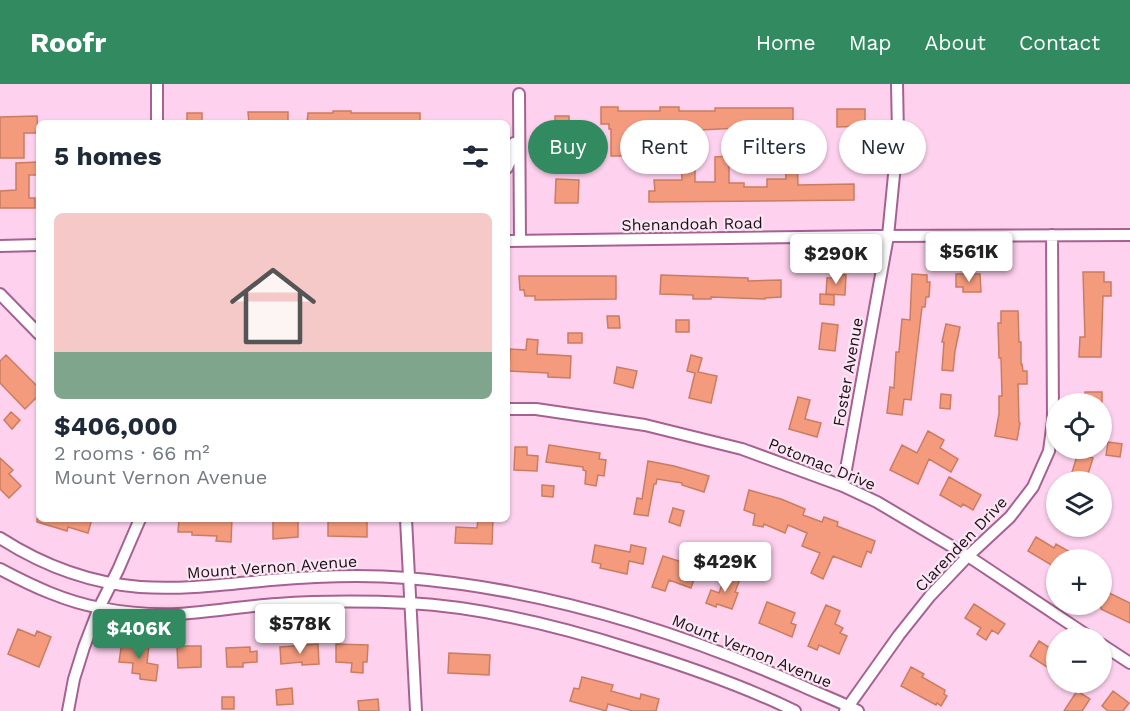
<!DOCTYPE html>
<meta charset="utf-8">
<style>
:root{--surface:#fff;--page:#f2f2f3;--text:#1f2937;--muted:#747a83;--line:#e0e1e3;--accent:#318a60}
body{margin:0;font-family:"Work Sans",sans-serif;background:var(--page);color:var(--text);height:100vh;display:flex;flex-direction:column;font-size:22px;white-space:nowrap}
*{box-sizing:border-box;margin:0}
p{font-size:20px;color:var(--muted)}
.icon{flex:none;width:33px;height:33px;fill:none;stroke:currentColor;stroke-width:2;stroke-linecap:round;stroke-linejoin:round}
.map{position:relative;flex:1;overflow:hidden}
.side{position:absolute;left:36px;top:36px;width:474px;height:402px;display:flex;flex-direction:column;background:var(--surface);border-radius:9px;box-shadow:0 2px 4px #0004}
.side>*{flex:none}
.guide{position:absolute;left:528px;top:36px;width:512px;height:54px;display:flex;gap:12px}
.controls{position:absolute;left:1046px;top:309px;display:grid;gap:12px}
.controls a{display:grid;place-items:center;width:66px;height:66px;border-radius:50%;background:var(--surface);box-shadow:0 2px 4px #0004;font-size:30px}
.price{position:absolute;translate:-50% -51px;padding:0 14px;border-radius:6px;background:#fff;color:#222;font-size:20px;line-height:39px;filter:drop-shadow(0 2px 3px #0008)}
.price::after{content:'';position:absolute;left:50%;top:36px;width:18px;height:14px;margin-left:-9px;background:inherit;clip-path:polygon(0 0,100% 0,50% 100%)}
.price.current{background:var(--accent);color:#fff}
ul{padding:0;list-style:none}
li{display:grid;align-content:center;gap:12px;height:318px;padding:0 18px}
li+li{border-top:2px solid var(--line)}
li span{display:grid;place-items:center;height:186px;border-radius:9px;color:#555}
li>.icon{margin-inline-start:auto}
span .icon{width:108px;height:108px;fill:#fffc;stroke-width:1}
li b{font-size:26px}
h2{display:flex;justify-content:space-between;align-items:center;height:72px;padding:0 18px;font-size:26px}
.tag{padding:0 21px;border-radius:27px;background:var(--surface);box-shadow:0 2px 4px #0004;font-size:21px;line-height:54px}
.tag.current{background:var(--accent);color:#fff}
header{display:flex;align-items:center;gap:36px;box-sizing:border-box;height:84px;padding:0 30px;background:var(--accent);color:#fff}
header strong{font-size:28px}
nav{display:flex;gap:33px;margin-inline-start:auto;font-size:21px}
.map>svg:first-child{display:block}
.building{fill:#f49b7e;stroke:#ca7c61;stroke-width:1.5}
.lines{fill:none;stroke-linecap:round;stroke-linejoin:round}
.minor-casing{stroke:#a56291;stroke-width:14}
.minor{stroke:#fff;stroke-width:10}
.labels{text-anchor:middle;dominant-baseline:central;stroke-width:4.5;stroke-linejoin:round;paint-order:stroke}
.street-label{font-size:16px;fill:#23091c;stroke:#f8e8f2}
</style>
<header>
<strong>Roofr</strong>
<nav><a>Home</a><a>Map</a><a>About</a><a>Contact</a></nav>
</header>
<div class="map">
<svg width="1130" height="627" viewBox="0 0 1130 627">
<rect width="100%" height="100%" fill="#fed1ee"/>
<path class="building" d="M601 23H618V27H660V23H679V27H715V24H793V39H764V52H754V70H741L740 44 679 47 678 55H667V46L643 45V49H629L630 72H611V45H609V40H601Z
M837 25H865V42L837 43Z
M333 27H351V29H420V39H307L308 29H333Z
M248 28H288V39H249Z
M187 29H202V39H187Z
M37 32 38 49H24V74H0V33Z
M555 32H569L570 59H555Z
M729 72V99H744V103H767V95H786L785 72H797L798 101 854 100V116L649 118V107H655L654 96H682L681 74 695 73V98H715V73Z
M39 78V91H29V114H35V124H0V107L16 106V79Z
M556 95 579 96 578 119H555Z
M1083 188H1104V198H1111V212H1103L1101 273H1079L1080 253H1085Z
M834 190 846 191 845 211 826 210 827 194H834Z
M912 190 927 191V198H930L929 213H926L925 223H922L911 316 904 315 902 331 887 329 890 303 894 304 896 268H899L902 235 910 236Z
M956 190H980L981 208H963V203H956Z
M661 191 748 194V197L781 196V213L765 214V215L711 213V215H693V211L660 210Z
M519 192H616V215L535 216V212H525L524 206H520Z
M820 210 834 211V221L820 220Z
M1001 227H1018L1019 258H1021V280H1022L1023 287H1027V300H1018L1019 338 1020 339 1017 356 995 352 999 330V312H1002L1001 274H999L998 239H1001Z
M607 232H619L620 244H608Z
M676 236H689V248H676Z
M822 239 838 241 835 267 819 265Z
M946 240 960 243 955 267 953 287 942 286 944 258H942Z
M568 249H582V259H568Z
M527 255 538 256 537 270 571 272 570 294 548 293V289L509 287 510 265 526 266Z
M6 271 39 304V311L25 325 0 299V277Z
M691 271 702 274 698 288 717 292 711 319 689 314 695 289 687 287Z
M617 283 637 287 633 304 614 299Z
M1085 308H1102V320H1085Z
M941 310 951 311 950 325 940 324Z
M798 313 810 316 805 335 821 339 817 353 789 345Z
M11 328 20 336 12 345 4 336Z
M928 347 944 356 940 364 958 375 951 388 929 375 918 400 890 386 902 361 917 369Z
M1108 358 1122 360 1120 373 1106 371Z
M549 361 600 369 599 375 606 376 604 392 598 391 596 402 585 400 586 387 583 386V383L546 378Z
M515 363H527V371L538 372 537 387 514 386Z
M1078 369 1093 374 1087 393 1072 388Z
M0 374 13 386 9 390 21 402 9 414 0 405Z
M648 377 674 382 709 392 704 408 682 401V399L657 395 656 400H654L648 432 634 430 637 414 642 415Z
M949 393 981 411 973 426 963 420 961 423 940 411Z
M542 401 554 402 553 413 542 412Z
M749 406 781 415 805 425 803 431 822 438 824 433 838 438 837 442 875 457 871 469 867 467 861 483 833 472 823 495 811 489 820 469 802 462 807 449 788 441 785 449 764 440 763 443 753 441 755 430 744 426Z
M673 424 684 427 680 442 669 438Z
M37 435H92L88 449 68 443 67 447 37 438Z
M179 435H232L231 458 216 457 217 452 192 451V448H178Z
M285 435H298V453L273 455V437L286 436Z
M334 435H367V453L328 452V437H334Z
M478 435H493L492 460 455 459 456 443 477 444Z
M1036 453 1054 464 1056 460 1084 476H1056L1053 482 1028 467Z
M595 461 630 468 631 461 646 464 643 480 629 477 627 490 600 484 601 480 592 478Z
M663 472 688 480 685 486 696 490 691 504 669 496 665 507 652 503Z
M726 490 740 495 735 508 738 509 732 525 717 520 716 523 706 519 711 506 719 509Z
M1101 505 1130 519V539L1101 525Z
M767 518 795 529 791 539 796 541 792 553 759 539Z
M974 520 1005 540 998 550 992 546 986 556 977 550 981 544 965 534Z
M826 521 840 527 835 540 843 544 840 549 847 552 839 570 819 561 817 566 808 562Z
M18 545 35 552 37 547 51 553 39 583 8 570Z
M122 557 149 561 147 579 158 581 156 597 140 595V590L132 589 133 579 119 578Z
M1039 557 1056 568 1047 583 1030 572Z
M318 560 319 580 302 581V578L281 580 280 563Z
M336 560 368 561 367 578H363V589L351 588 352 579 336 578Z
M177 562H201V583L178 584Z
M250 563V568L257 567V578L243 579V583H227L226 564Z
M449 569 490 571 489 591 448 589Z
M911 583 924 590 922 593 945 606 944 610 947 612 941 622 937 619 936 621 901 602Z
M582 593 613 601 611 607 640 615 641 610 659 615 656 627H633L608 620 606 627 570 617 574 604 579 605Z
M292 604 293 620 277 621 276 606Z
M1077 607 1090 615 1082 627H1064Z
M1113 607 1129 619 1123 627H1108L1102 622Z
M222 613H234V625H222Z
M378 615 379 627H359L358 617Z"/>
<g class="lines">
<g class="minor-casing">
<path id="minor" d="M157 0V39
M519 10 520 157
M507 84 511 75 514 59
M507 157 877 152 1130 151
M0 162 39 161
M0 210 39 250
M507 325H536L645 341 742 365 843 402 877 418 968 472 1091 554
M843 402 888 152 898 50 897 0
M406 435 416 627
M0 454C42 481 90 499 140 503 184 506 228 500 271 496 317 492 362 490 407 494 544 505 675 546 800 601 819 610 839 617 858 627
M0 485C32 502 66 518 101 524 126 529 152 531 178 530 211 528 244 522 277 520 321 517 365 517 409 519 485 523 562 543 634 566 689 583 744 602 795 627
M1101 560 1130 579
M68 627 74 595 84 563 99 524 118 486 140 435
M845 627 899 551 930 512 968 472 1010 433 1033 403 1049 367 1053 337 1052 151"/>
</g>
<use href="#minor" class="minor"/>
</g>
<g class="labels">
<g class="street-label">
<text transform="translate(692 140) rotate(-1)">Shenandoah Road</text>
<text transform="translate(848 288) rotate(-80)">Foster Avenue</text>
<text transform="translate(822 380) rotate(22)">Potomac Drive</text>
<text transform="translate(961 460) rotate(-46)">Clarenden Drive</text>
<text transform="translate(272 483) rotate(-4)">Mount Vernon Avenue</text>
<text transform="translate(752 567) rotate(22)">Mount Vernon Avenue</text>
</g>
</g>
</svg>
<div class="controls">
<a><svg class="icon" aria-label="locate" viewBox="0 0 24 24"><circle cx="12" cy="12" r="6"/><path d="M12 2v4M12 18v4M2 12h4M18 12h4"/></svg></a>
<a><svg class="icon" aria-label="layers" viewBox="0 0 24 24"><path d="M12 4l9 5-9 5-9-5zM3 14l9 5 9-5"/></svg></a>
<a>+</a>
<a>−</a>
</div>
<b class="price" style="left:969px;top:199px">$561K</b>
<b class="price" style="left:836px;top:201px">$290K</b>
<b class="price" style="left:725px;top:509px">$429K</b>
<b class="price" style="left:300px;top:571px">$578K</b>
<b class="price current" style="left:139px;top:576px">$406K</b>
<div class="guide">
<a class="tag current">Buy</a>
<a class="tag">Rent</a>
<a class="tag">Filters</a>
<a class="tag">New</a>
</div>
<section class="side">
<h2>5 homes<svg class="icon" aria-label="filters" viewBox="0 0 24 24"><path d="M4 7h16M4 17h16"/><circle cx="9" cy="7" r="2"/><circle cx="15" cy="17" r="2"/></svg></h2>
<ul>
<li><span style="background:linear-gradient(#f6c9c9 75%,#7fa58c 0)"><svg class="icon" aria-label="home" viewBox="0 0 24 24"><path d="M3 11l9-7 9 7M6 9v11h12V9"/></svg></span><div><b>$406,000</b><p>2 rooms · 66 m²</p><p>Mount Vernon Avenue</p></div></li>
</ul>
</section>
</div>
